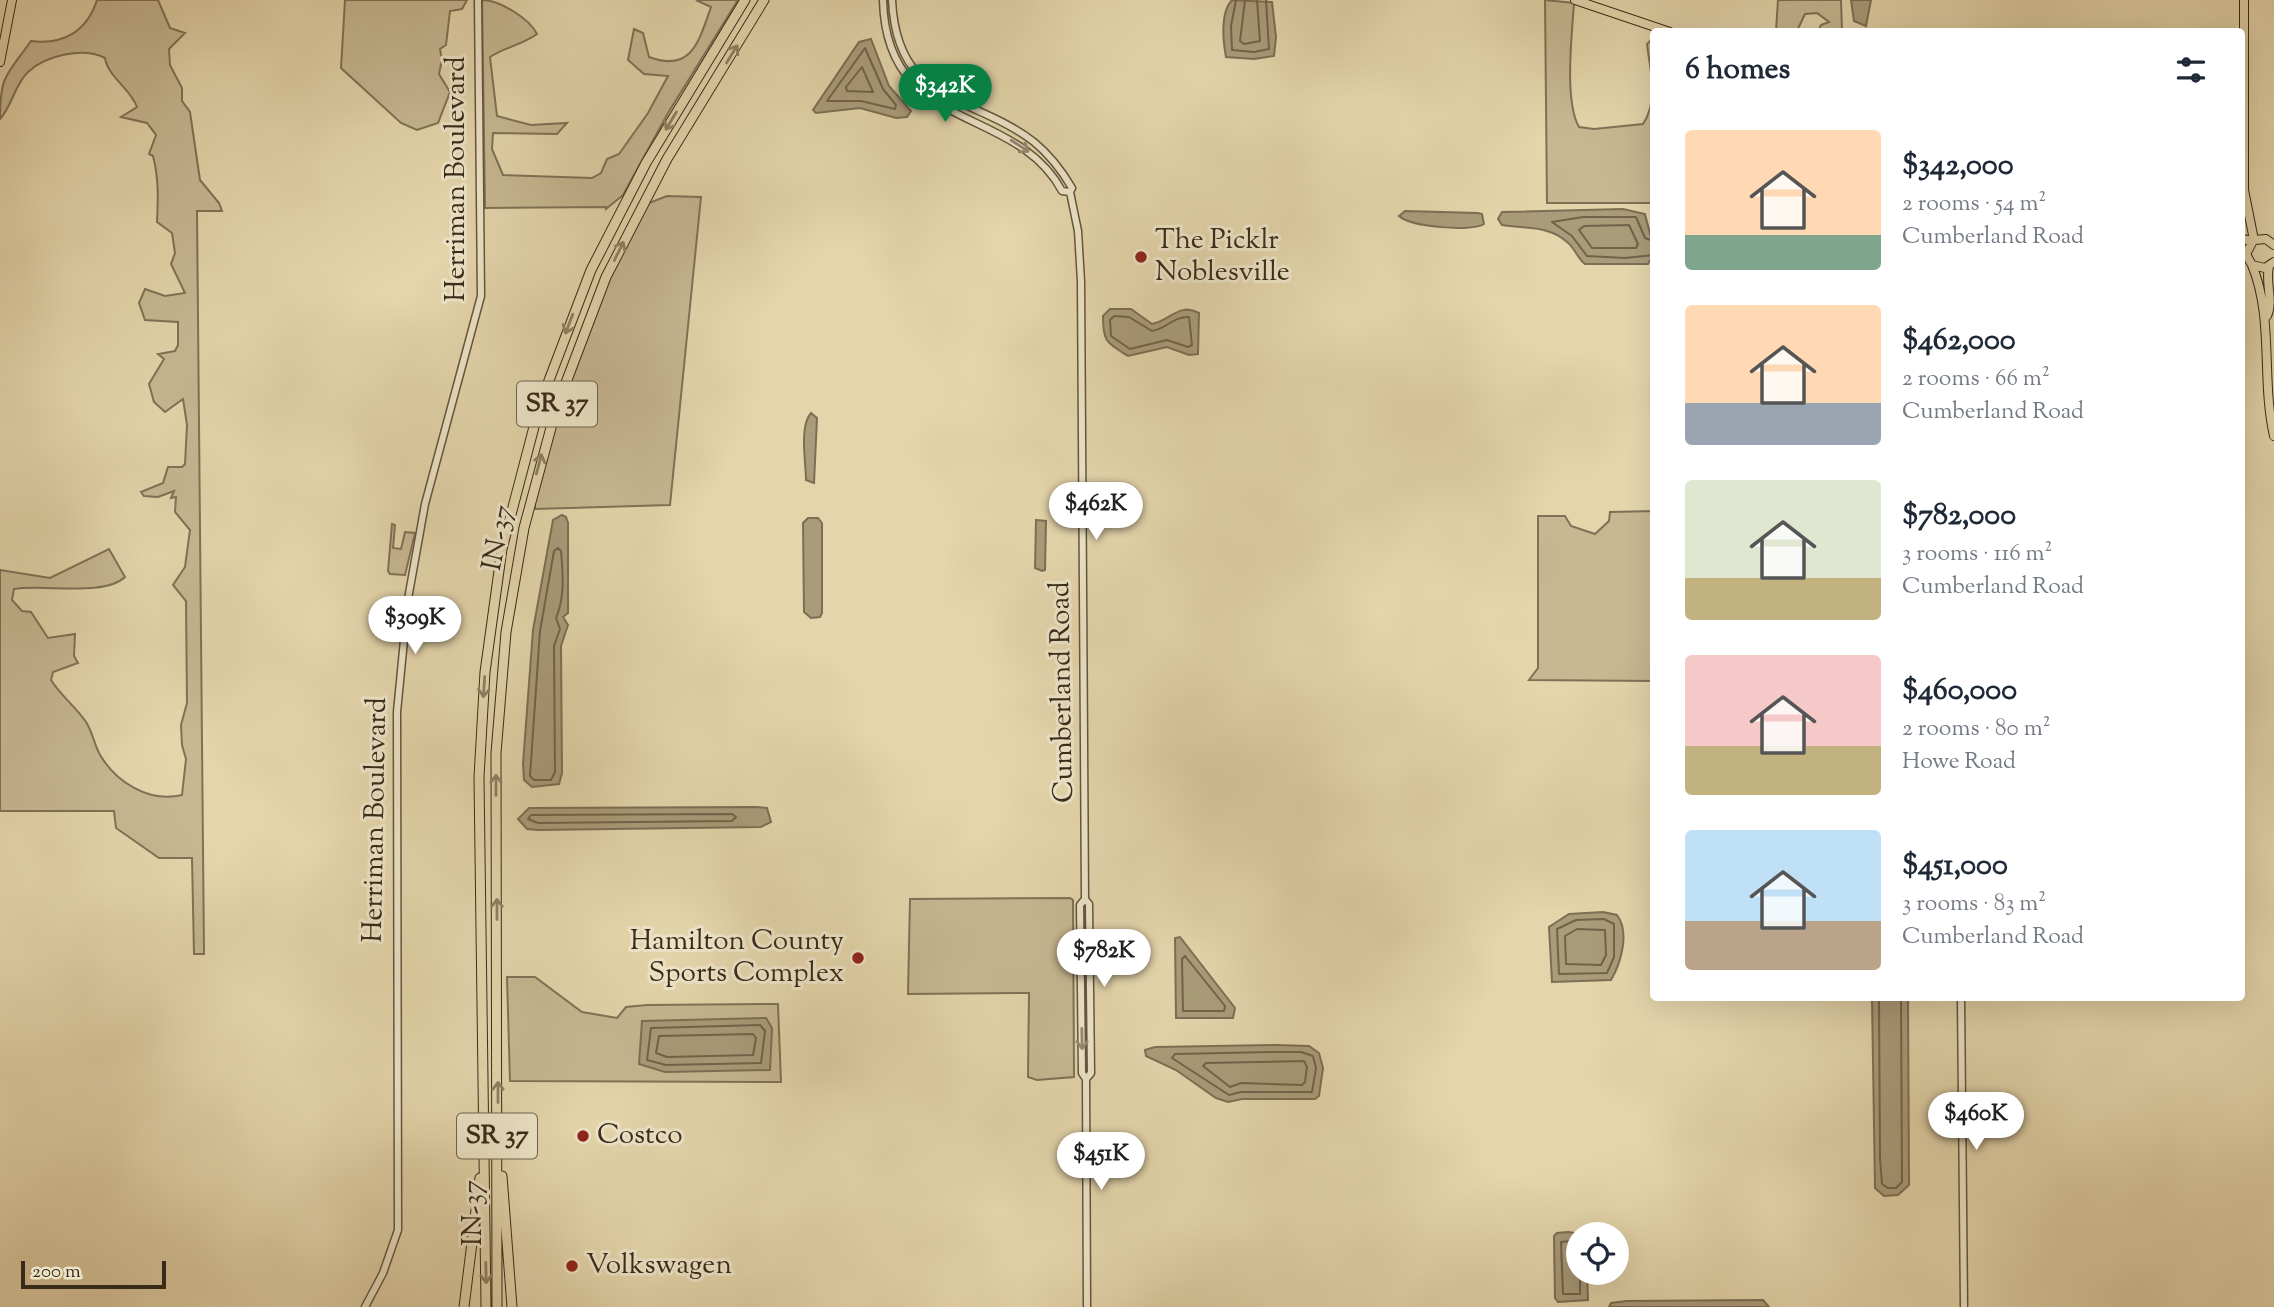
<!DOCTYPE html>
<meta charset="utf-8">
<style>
:root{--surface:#fff;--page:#f2f2f3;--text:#1f2937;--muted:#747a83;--accent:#0b8043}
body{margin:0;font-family:"Sorts Mill Goudy",serif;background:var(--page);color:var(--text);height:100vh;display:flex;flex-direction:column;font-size:26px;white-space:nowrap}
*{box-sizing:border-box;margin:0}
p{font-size:23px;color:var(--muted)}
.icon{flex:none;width:38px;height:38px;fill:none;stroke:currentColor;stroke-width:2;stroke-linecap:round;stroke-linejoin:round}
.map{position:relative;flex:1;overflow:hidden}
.side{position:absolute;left:1650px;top:28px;width:595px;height:973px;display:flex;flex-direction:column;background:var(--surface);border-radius:7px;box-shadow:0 7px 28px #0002}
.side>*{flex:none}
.fabs{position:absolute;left:1566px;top:1222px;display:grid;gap:14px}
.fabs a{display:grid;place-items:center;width:63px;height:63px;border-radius:50%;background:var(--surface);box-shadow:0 7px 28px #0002;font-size:35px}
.scale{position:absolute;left:21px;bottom:18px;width:145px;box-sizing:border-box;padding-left:7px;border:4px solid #392a1a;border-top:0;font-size:19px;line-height:24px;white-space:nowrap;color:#392a1a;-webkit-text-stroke:5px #ede4c8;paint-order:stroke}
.price{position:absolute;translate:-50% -60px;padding:0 16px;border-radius:24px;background:#fff;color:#222;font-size:23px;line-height:46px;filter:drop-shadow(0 2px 4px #0008)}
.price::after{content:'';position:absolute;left:50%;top:42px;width:21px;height:16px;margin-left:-10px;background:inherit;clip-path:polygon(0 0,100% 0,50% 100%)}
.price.selected{background:var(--accent);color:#fff}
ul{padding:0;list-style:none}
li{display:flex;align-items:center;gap:21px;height:175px;padding:0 35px}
li span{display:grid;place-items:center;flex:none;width:196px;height:140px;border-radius:7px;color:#555}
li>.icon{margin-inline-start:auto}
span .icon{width:84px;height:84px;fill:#fffc;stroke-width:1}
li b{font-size:30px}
h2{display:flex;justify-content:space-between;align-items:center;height:84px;padding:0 35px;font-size:30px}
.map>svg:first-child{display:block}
.green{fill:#c7b892;stroke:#807156;stroke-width:2}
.water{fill:#aa9b7a;stroke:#7d6e54;stroke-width:2}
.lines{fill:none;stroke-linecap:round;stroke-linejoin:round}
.shore{stroke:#72624a;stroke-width:2}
.minor-casing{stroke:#64553e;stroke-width:9}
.major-casing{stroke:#392a1a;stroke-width:10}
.highway-casing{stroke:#392a1a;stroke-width:11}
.minor{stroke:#ede4c8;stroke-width:6}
.major{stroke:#e4d5ab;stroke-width:8}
.highway{stroke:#e4d5ab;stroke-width:9}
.oneway{stroke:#8e8062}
.oneway2{stroke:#938771}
.poi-dot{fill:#8f2418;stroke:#ede4c8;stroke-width:2.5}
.labels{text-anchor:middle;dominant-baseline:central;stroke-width:6;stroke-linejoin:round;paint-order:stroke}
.shield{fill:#ede4c8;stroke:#6f624e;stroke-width:2}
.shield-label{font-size:26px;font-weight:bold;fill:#392a1a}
.street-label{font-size:28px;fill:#392a1a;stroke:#ede4c8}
.poi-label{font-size:28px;fill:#392a1a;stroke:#ede4c8;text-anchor:start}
</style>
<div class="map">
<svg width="2274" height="1307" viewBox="0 0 2274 1307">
<rect width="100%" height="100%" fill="#e4d5ab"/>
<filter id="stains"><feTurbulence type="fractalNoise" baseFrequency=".00286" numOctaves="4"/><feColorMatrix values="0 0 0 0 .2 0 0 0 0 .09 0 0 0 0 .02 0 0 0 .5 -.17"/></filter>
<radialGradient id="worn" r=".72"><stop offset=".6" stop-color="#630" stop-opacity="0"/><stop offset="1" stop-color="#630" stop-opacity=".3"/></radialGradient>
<path class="green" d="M97 0H158L170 28 185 33 169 49 170 65 182 88V101L190 112 200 180 219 203 222 211H197L204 954H194L192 858H159L116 828 114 811H0V570L50 578 109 549 125 577C104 597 44 584 14 589L12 600 22 611 31 612 48 638 75 634 74 656 78 663 53 672 51 680C61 696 76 707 86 722 92 731 94 743 99 753 115 782 149 803 182 795L186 759 182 745 181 725 187 703 186 601 173 585 185 567 190 530 175 512 176 497 171 498 174 491 158 497 144 496 141 492 163 483 168 467H182L185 464 187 425 183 399 165 412 154 402 149 384 164 359 158 354 175 351 178 345V322L145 320 139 303 145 289 165 296 185 293 171 264 175 253 172 233 157 222C158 200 159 179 153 156L149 154 156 135 147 123 121 117 137 107C130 88 108 77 105 58 83 47 46 55 28 72 15 84 12 106 0 119 0 74 7 75 31 41 64 45 87 31 97 0Z
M345 0H467L462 9 450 11 446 45 440 49 442 60 439 74 450 92 438 123 417 130 401 123 341 68Z
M482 0C499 0 529 18 537 34 522 45 505 47 490 57L497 116 531 125 567 123 557 134 493 133 492 149 503 175 592 178 601 173 607 159 619 154 648 113 668 76 644 74 628 60 634 29 643 33 649 57C692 73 699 41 711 7L696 0H738L668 113 623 195 606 209V207L485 208Z
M1545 0 1574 3C1572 34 1564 101 1579 127L1594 129 1643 124C1659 100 1650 70 1647 44L1654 37V203H1547Z
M1778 0H1841L1842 31H1818L1821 25 1829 22 1817 13 1805 14 1797 31H1776Z
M667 196 701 197 670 505 535 509 533 488 581 338 641 206Z
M1654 511V681L1529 680 1538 668V516H1565L1571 526 1595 534 1609 521 1610 512Z
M392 524 395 525 393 548 401 549 405 532 415 533 405 575 390 574 388 571Z
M1070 898 1073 900 1074 1077 1037 1080 1028 1077 1029 993 908 994 910 899Z
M507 977H535L582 1012 617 1018 626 1007 647 1005 778 1004 781 1082 510 1081Z"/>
<path class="water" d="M1232 0 1272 2 1276 37 1274 56 1254 59 1226 57C1223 41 1220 12 1232 0Z
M1851 0H1871L1866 26 1854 21Z
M871 39 889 86 911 111 907 117 896 118 860 108 816 113 813 110 859 42Z
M1623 209 1645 214C1648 229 1658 250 1648 264H1585C1577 258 1575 248 1567 242 1549 225 1524 229 1502 225L1498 219 1502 212Z
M1405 211 1478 213 1482 214 1484 224C1472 232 1410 227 1399 216Z
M1110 309H1131L1152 324C1170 321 1179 302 1199 313L1198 354 1189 355 1167 347 1128 356C1106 342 1103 342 1103 316Z
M811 413 817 418 814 483 806 480C806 463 799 426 811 413Z
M562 515 566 517 568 523V613L563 617 568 625 561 646 562 773 559 784 532 787 524 780 523 764 533 630 553 520Z
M808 518H818L822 523V613L820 617 811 618 804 612 803 523Z
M1036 520 1046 521 1045 570 1042 571 1035 568Z
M757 807 767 808 771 822 761 827 538 830 527 829 518 819 529 808Z
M1603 912 1617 915C1630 932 1621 963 1611 980L1552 982 1549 927 1569 914Z
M1180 937 1235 1008 1233 1018H1176L1175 938Z
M1872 998H1908L1909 1185 1898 1195 1884 1196 1875 1188Z
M766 1018 772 1028 770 1070 665 1072 639 1064 642 1021Z
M1276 1045 1309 1046 1319 1053 1323 1068 1319 1096 1315 1099H1242L1228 1102 1216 1098 1176 1070 1146 1056 1145 1050 1155 1047Z
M1568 1232 1582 1234H1578V1272H1587L1588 1300 1558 1302 1555 1298 1554 1236 1557 1233Z
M1763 1300 1769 1307H1609L1611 1303 1626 1301Z"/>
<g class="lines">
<path class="shore" d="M1236 0 1231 26 1232 50 1254 52 1269 49 1266 0
M1245 0 1240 41 1244 44 1260 41 1257 0
M865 48 883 89 896 105 895 109 861 101H827Z
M862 67 873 92 847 91 846 87Z
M1629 225 1638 244 1636 248H1592L1579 230 1584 226Z
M1654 241 1645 238 1636 217H1583L1552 222 1572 236 1587 256 1625 258 1654 255
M1114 316 1129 317 1152 331C1166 329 1174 316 1189 317L1192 345 1188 347 1167 340 1130 349 1111 336 1110 320Z
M558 548 561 551C563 574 565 597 556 618L560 629 554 646 555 772 551 780H534L530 776 540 631 554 551Z
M732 814 736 817 732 821 538 823 528 819 531 815Z
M1604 919 1614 924V957L1607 973 1559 974 1557 929 1576 920Z
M1577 929 1605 930 1606 955 1601 965 1566 964 1565 936Z
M1185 956 1225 1006 1224 1011H1183L1182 959Z
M1879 998 1880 1159 1882 1184 1888 1188H1896L1902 1182 1901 998
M760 1025 765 1031 761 1063 666 1065 647 1060 651 1028Z
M753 1034 756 1038 753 1055 667 1057 656 1053 659 1036Z
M1276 1052H1301L1313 1056 1316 1068 1312 1092H1241L1229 1095 1172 1058 1175 1054Z
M1304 1061 1307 1067 1305 1082 1302 1085 1241 1083 1230 1087 1203 1066 1206 1063Z
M1578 1240 1561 1242 1563 1294H1580V1272"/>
<g class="minor-casing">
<path id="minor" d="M883 0C886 135 1015 103 1062 191L1070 192
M892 0C897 106 972 94 1034 142 1050 155 1062 171 1072 188L1070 192 1078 231 1081 281 1085 899 1089 904 1091 1073 1086 1079
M1085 899 1080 905 1082 1073 1086 1079 1087 1307
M1961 998 1964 1307
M365 1307 383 1273 398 1230 397 712 408 599 425 504 481 296 478 0"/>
</g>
<g class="major-casing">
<path id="major" d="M1575 0 1670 32
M2244 0V190L2254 240 2266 239 2274 245
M0 62 12 0
M2242 239 2253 241 2246 254 2252 265 2265 268 2274 262
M2252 265C2274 318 2261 379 2274 436
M2267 316C2274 301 2265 283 2269 266"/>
</g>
<g class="highway-casing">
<path id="highway" d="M502 1176 512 1307
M464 1307 480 1178
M486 1307 479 777 485 672 502 549 540 404 591 270 646 163 745 0
M497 1307 496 753 506 632 524 528 556 409 606 277 667 159 764 0"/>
</g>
<use href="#minor" class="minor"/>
<use href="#major" class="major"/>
<use href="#highway" class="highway"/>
</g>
<defs><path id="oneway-shaft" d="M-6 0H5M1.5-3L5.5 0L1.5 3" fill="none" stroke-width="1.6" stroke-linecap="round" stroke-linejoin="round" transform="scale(1.75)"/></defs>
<g class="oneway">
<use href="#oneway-shaft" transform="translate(732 54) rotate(-58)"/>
<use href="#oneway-shaft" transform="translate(671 121) rotate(121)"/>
<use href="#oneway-shaft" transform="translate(619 251) rotate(-64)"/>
<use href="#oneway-shaft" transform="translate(569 324) rotate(111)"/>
<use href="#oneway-shaft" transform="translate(539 464) rotate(-75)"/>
<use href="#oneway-shaft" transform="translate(484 687) rotate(94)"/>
<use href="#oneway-shaft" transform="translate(496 785) rotate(-90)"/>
<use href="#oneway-shaft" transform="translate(497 909) rotate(-90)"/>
<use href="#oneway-shaft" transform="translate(498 1092) rotate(-90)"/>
<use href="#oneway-shaft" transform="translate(486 1273) rotate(89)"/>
</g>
<g class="oneway2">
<use href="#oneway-shaft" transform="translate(1020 146) rotate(33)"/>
<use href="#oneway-shaft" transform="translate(1082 1039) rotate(89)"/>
</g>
<g class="poi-dot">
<circle cx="1141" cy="257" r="7"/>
<circle cx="858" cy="958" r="7"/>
<circle cx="583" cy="1136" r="7"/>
<circle cx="572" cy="1266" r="7"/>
</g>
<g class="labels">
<g class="shield">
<rect x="517" y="381.5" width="80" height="45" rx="5"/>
<rect x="457" y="1113.5" width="80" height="45" rx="5"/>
</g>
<g class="shield-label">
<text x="557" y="404">SR 37</text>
<text x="497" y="1136">SR 37</text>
</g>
<g class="street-label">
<text transform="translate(457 179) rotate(-90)">Herriman Boulevard</text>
<text transform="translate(499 538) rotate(-79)">IN-37</text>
<text transform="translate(1063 692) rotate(-91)">Cumberland Road</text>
<text transform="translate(376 820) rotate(-89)">Herriman Boulevard</text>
<text transform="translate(474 1213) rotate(-90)">IN-37</text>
</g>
<g class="poi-label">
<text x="1155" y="241">The Picklr<tspan x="1155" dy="32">Noblesville</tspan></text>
<text x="844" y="942" text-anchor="end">Hamilton County<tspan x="844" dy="32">Sports Complex</tspan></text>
<text x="597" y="1136">Costco</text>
<text x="586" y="1266">Volkswagen</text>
</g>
</g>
<rect width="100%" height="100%" filter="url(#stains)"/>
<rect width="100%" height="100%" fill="url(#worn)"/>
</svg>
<div class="fabs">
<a><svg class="icon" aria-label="locate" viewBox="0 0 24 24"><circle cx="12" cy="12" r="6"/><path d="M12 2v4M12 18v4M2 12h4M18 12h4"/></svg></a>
</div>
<div class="scale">200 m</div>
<b class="price selected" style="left:945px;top:124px">$342K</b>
<b class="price" style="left:1096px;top:542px">$462K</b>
<b class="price" style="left:415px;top:656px">$309K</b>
<b class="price" style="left:1104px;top:989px">$782K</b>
<b class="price" style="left:1976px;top:1152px">$460K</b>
<b class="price" style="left:1101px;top:1192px">$451K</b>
<section class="side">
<h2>6 homes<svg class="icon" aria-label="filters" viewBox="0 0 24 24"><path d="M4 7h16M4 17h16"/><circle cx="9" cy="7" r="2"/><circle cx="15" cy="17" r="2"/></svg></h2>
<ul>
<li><span style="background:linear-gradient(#ffd9b3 75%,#7fa58c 0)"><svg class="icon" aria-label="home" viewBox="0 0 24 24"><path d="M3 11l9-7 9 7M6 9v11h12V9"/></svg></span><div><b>$342,000</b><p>2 rooms · 54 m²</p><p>Cumberland Road</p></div></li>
<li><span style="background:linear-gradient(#ffd9b3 70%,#9aa5b1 0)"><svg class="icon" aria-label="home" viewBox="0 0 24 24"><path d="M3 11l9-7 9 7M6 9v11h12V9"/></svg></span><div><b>$462,000</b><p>2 rooms · 66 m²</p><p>Cumberland Road</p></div></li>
<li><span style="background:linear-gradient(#dfe7d0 70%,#c2b280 0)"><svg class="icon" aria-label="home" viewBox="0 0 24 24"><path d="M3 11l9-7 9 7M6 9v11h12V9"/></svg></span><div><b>$782,000</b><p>3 rooms · 116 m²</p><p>Cumberland Road</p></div></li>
<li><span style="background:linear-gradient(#f6c9c9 65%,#c2b280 0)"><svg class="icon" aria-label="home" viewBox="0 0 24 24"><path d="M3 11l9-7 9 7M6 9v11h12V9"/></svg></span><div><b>$460,000</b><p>2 rooms · 80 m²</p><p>Howe Road</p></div></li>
<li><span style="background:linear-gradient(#bfe0f5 65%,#b9a48a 0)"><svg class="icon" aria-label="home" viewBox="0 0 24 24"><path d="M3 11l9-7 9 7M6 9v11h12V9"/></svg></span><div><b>$451,000</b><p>3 rooms · 83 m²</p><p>Cumberland Road</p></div></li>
</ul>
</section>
</div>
